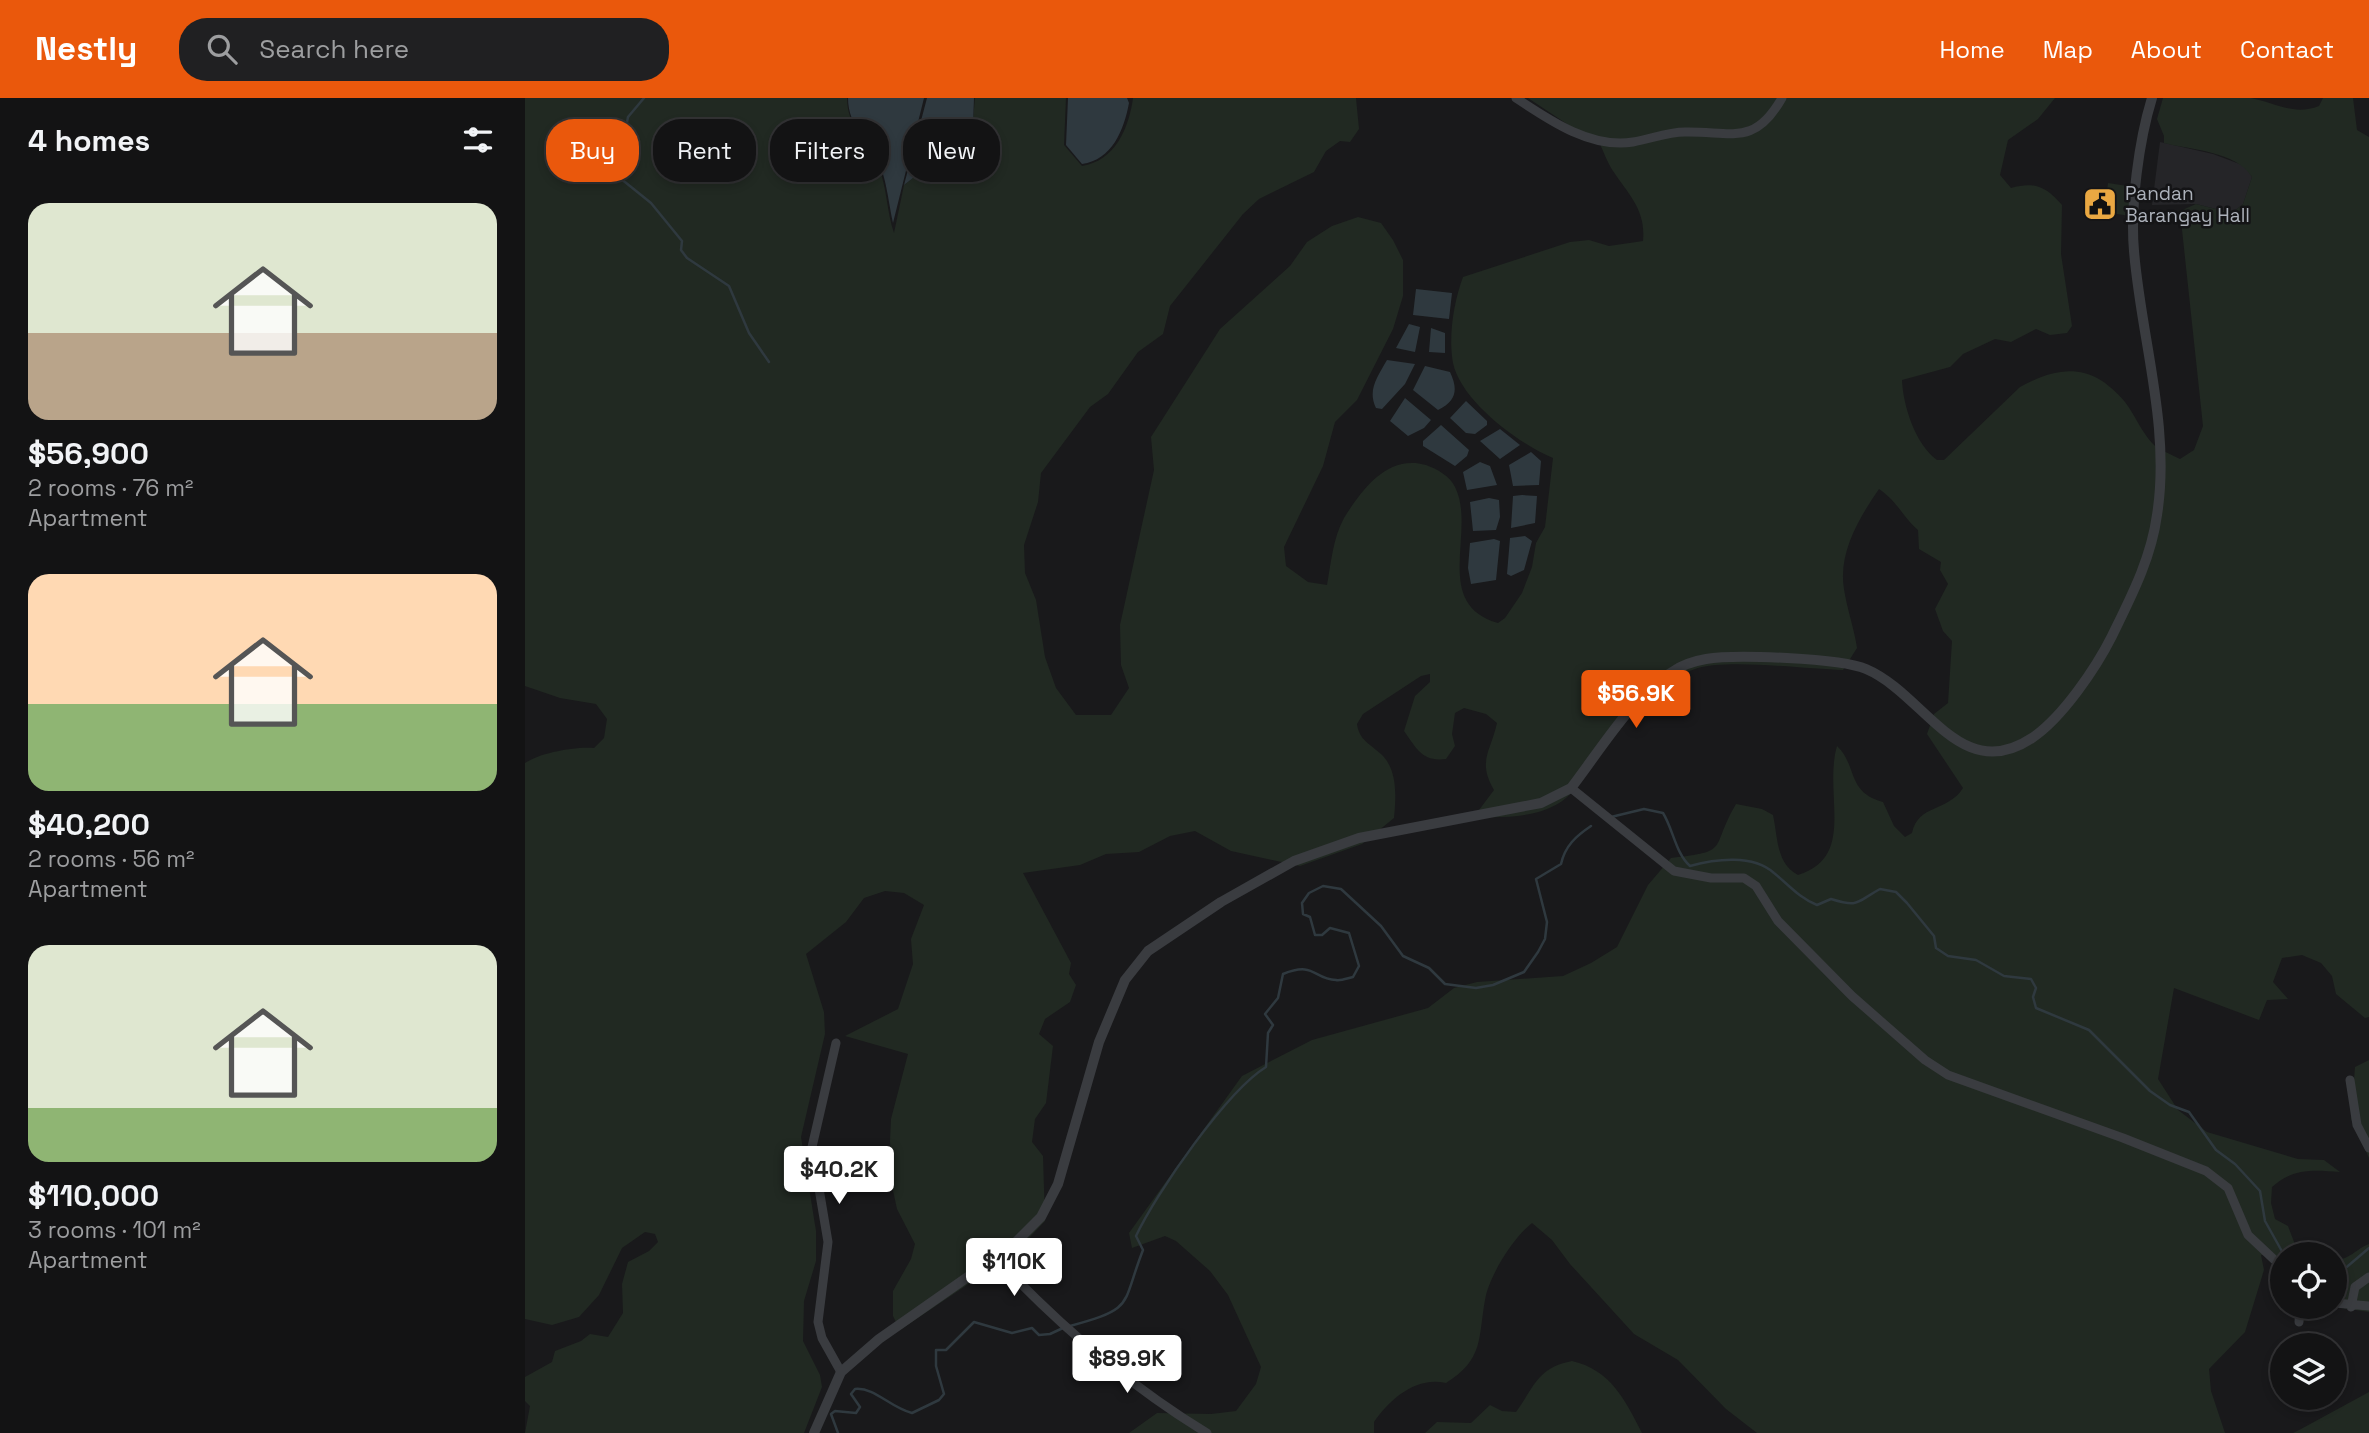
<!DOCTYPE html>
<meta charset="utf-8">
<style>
:root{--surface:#131314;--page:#202022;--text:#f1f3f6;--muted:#9d9ea0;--line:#323234;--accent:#ea580c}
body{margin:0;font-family:"Space Grotesk",sans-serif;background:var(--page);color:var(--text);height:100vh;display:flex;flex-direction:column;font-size:26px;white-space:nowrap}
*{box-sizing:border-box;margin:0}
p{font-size:23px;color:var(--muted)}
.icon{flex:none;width:38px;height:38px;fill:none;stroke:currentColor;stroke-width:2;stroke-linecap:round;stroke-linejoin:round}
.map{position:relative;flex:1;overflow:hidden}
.sheet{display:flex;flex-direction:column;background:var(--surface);width:525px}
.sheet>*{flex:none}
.banner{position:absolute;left:21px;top:21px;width:665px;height:63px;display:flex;gap:14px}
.controls{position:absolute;left:1745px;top:1144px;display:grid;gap:14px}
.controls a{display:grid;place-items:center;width:77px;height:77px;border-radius:50%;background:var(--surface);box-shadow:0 4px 10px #0003,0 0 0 2px var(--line);font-size:35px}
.price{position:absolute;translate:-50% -60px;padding:0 16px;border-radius:7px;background:#fff;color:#222;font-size:23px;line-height:46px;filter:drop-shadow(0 2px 4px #0008)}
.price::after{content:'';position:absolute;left:50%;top:42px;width:21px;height:16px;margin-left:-10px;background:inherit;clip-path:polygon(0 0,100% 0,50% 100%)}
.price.active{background:var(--accent);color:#fff}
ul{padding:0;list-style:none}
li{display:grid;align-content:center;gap:14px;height:371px;padding:0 28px}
li span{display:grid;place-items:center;height:217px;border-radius:21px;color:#555}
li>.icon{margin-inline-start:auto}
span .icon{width:126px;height:126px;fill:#fffc;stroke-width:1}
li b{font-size:30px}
h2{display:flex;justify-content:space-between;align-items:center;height:84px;padding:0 28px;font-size:30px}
.tag{padding:0 24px;border-radius:28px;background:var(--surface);box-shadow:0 4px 10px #0003,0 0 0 2px var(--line);font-size:24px;line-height:63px}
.tag.active{background:var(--accent);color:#fff}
header{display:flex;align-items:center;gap:42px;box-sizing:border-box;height:98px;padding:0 35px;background:var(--accent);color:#fff}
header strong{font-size:33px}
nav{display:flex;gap:38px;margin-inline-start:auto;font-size:24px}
.search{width:490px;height:63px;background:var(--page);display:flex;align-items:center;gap:18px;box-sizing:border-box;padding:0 24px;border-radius:28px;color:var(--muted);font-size:26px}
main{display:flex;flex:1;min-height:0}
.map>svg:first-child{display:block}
.built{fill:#252528}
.green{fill:#212922}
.water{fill:#2f393f}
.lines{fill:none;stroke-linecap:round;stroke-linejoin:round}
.stream{stroke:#2f393f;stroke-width:2.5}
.minor{stroke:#3a3c40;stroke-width:9}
.tertiary{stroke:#3a3c40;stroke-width:10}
.labels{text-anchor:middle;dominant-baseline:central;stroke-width:5;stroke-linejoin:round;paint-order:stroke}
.poi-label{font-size:19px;fill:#acb1ba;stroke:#141416;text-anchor:start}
</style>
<header>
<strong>Nestly</strong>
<div class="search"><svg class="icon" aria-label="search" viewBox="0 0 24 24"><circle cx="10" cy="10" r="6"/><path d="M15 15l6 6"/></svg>Search here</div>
<nav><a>Home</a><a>Map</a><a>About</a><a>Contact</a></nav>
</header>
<main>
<section class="sheet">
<h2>4 homes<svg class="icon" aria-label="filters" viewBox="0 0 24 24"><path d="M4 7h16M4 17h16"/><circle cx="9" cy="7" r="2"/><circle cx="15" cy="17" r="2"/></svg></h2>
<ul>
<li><span style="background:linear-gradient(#dfe7d0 60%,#b9a48a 0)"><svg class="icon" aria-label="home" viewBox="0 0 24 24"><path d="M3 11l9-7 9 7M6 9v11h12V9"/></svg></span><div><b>$56,900</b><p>2 rooms · 76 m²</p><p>Apartment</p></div></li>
<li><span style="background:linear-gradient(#ffd9b3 60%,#8fb573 0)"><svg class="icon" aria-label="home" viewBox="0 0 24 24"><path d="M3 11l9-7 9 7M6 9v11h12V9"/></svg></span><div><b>$40,200</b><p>2 rooms · 56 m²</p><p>Apartment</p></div></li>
<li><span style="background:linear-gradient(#dfe7d0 75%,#8fb573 0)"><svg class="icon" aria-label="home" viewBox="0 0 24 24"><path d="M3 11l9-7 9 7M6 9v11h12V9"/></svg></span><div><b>$110,000</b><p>3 rooms · 101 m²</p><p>Apartment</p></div></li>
</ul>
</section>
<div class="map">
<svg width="1844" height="1335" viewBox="0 0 1844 1335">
<rect width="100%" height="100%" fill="#19191b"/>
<path class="built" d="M1635 44 1688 56 1720 68 1727 79 1718 106 1707 115 1671 106 1627 107Z"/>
<path class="green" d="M0 0H322C322 29 343 44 354 70 362 90 362 115 369 135L379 87 388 80 448 69 455 78 447 33 450 0H541L539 47 557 68C590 63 604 30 608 0H831L834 31 825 44 815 43 801 53 789 74 734 101 718 116 645 208 638 236 613 254 583 296 565 309 516 375 513 404 499 447 500 475 511 502 520 559 531 590 551 617H586L604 590 596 567 595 527 629 372 626 339 695 231 765 168 782 144 807 128 833 119 856 125 868 142 878 162V198L868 231 832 302 810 324 798 368 759 449 761 468 783 484 802 487C806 465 808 440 819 420 837 391 863 356 901 367 912 371 925 378 930 389 952 432 906 506 973 525L980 520 997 495 1007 469 1011 445 1020 429 1028 360C994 346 936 303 928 265 923 238 929 203 938 179L1045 144 1064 142 1084 148 1118 143C1121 112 1104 97 1088 73 1082 64 1078 52 1073 42L1057 36 1003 0H1530L1513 21 1483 42 1475 77 1486 90C1510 83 1521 89 1537 107L1536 156 1547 228 1542 235 1525 237 1511 231 1486 244 1470 241 1438 256 1425 269 1377 282C1378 307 1390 346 1412 362H1419L1495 289C1537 266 1568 266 1600 304 1610 317 1616 333 1627 345 1633 352 1646 356 1655 361L1669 352 1678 328 1655 113 1671 106 1707 115 1718 106 1727 79C1711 53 1666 52 1639 45V38L1632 21 1638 0C1666 0 1699 0 1726 0 1751 5 1769 18 1794 8L1798 0H1828L1832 32 1844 39V919L1840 920 1811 896 1807 878 1796 865 1777 857 1757 860 1748 884 1763 901 1742 902 1734 922 1649 890 1633 981 1653 1012 1682 1034 1773 1061 1799 1062 1815 1074C1788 1072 1768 1070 1747 1089L1746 1105 1750 1121 1763 1128 1774 1157H1757V1168L1748 1158 1736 1157 1739 1172 1720 1234 1684 1271 1686 1293 1700 1335H1232L1201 1311 1153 1262 1109 1236 1045 1166 1027 1142 1007 1125C988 1140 964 1178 960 1202 953 1241 959 1261 921 1285 891 1278 865 1301 849 1324V1335H604L632 1315 686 1316 711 1313 731 1286 736 1269 703 1197 685 1173 651 1143 640 1138 607 1150 604 1135 717 978 787 942 903 910 929 890 952 884 1038 878 1066 865 1092 849 1123 787 1146 760C1207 753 1184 752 1211 706L1237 711 1248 717C1253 740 1251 765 1273 777 1332 759 1298 696 1312 648 1333 668 1321 694 1358 704L1369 728 1380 739 1387 735C1393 706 1423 714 1438 690L1402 636 1409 616 1423 605 1427 543 1418 533 1410 511 1423 486 1415 472 1416 464 1394 451 1393 432C1377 418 1373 404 1354 391 1334 420 1313 455 1319 491 1322 511 1329 530 1332 550L1318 572C1281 571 1205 561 1173 570 1124 584 1095 633 1065 671 1058 680 1051 692 1041 700 1018 719 983 720 954 719L951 716 969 692C952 663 966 653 972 625L961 616 939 610 930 615 927 636 930 648 921 661C897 664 892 651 879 633L890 598 905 584V576L896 578 838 616 832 626C834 642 845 646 856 656 873 672 871 699 869 720L837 746 775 768 706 753 670 733 645 738 614 754 581 756 555 767 498 775 546 865 544 876 551 887 545 904 520 921 514 936 528 948 521 1005 510 1021 507 1044 518 1058 520 1123 491 1154 375 1232 368 1218V1193L386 1161 390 1146 372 1111 367 1088 365 1043 366 1021 383 956 320 938 373 911 388 866 386 841 399 807 379 795 360 793 339 800 321 824 281 856 299 914 300 936 276 1039 291 1133V1163L279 1203 278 1243 295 1277 297 1289 279 1335H0L5 1308 0 1303V1279L27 1264 30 1253 56 1243 65 1236 83 1239 98 1215 97 1186 103 1164 124 1153 133 1144 130 1136 120 1134 97 1150 74 1197 54 1219 27 1227 0 1221V665C14 655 51 648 69 650L79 640 82 621 71 606 35 600 0 588Z
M1583 85 1609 89 1605 118 1579 114Z
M1844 962V1060L1826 1021 1830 969Z
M1844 1146V1214L1810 1209V1162C1824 1162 1831 1151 1844 1146Z
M1047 1263C1086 1272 1100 1302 1117 1335H900L912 1324 946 1325 965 1307 977 1313 991 1314C1010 1288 1012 1270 1047 1263Z
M1844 1294V1335H1768L1776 1331Z"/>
<path class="water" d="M323 0H399L368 125C364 107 362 86 356 70 345 44 323 29 323 0Z
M402 0H449L447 53 454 79 448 69 388 80 379 87Z
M543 0H602L604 5C599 32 587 62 557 66L541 47Z
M891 191 927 195 924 221 888 217Z
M884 226 895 229 890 254 871 250Z
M906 230 920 235V255L904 254Z
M862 262 890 266 880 286 857 311 851 310C842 292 853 278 862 262Z
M900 268 925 274C933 291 932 303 913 312L888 292Z
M880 300 906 322 899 330 883 338 865 323Z
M941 303 962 323V327L950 336 941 335 925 320Z
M916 327 944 352 942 358 930 368 898 348V343Z
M975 331 995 347 975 361 955 343Z
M1006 354 1016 363 1014 387 988 388 984 367Z
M955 364 965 368 972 387 942 392 938 374Z
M997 397 1012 398 1010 425 986 430 988 398Z
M964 400 974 402 975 419 971 432 948 433 945 404Z
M1000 438 1007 443 999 472 986 478 982 476 985 440Z
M969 441 975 443 971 482 946 486 943 470 945 445Z"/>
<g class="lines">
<path class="stream" d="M119 0 103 19 93 71 95 80 126 105 157 143 156 152 162 160 204 188 224 235 244 264
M1086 719 1119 711 1138 715C1148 731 1151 756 1165 768 1190 761 1228 756 1249 775 1264 787 1273 799 1292 807L1306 801C1335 810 1331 804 1355 791L1371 794 1382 805 1409 838 1411 850 1423 858 1451 862 1479 878 1506 881 1511 890 1508 899 1511 910 1564 932 1625 993 1645 1007 1664 1014 1691 1052 1710 1066 1735 1093 1740 1123 1759 1157
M1810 1179 1844 1150
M545 1228C611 1210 596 1208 618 1152L611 1138C631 1095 702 993 741 969L743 935 748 927 740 916 753 900 758 876C790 863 788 881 811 882 816 883 823 880 828 879L834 868 824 835 805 830 797 837H790L785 819 778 816 777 805 784 795 798 788 816 791 856 828 878 858 904 870 920 886 951 890 968 887 999 874 1013 854 1020 841 1022 824 1011 781 1036 766C1040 748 1051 738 1066 728
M313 1335 306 1316 310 1313 331 1315 335 1309 326 1296 330 1291C350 1289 364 1309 387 1315L414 1302 419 1296 411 1268V1252H421L449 1224 487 1235 507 1230 514 1237 525 1236 538 1230"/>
<path class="minor" d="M991 0C1024 22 1066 51 1108 44 1126 41 1142 34 1160 34 1207 33 1229 49 1257 0
M1046 690 1149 773 1186 780H1219L1231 788 1253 823 1327 898 1400 962 1423 977 1598 1040 1681 1073 1703 1090 1723 1137 1757 1169
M311 945 287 1049 303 1144 293 1224 297 1240 316 1274
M1825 982 1832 1027 1844 1050
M471 1160C533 1226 603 1287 682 1335
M1810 1205 1844 1208
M1826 1209 1830 1189 1844 1179
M1774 1224 1775 1209"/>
<path class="tertiary" d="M289 1335 316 1274 354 1241 487 1148 516 1119 533 1086 574 944 600 882 623 853 696 804 769 763 834 740 1016 705 1046 690C1074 654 1108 597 1147 574 1157 567 1169 563 1181 561 1209 556 1316 560 1341 571 1400 596 1435 688 1507 640 1537 620 1571 570 1587 538 1606 499 1626 461 1632 417 1646 329 1616 240 1609 153 1605 109 1614 42 1627 0"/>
</g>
<defs>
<g id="civic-square" transform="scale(1.75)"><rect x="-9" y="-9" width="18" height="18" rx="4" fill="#eaa842" stroke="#141416"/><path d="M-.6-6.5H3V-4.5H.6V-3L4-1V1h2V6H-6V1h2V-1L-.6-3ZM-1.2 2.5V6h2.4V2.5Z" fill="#111"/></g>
</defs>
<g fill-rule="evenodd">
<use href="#civic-square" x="1575" y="106"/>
</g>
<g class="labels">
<g class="poi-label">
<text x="1600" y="95">Pandan<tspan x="1600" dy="22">Barangay Hall</tspan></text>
</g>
</g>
</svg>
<div class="controls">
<a><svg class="icon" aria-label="locate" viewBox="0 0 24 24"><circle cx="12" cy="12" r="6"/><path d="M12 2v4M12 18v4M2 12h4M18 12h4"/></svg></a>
<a><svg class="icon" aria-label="layers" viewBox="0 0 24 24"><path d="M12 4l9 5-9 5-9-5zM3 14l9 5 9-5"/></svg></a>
</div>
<b class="price active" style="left:1111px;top:632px">$56.9K</b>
<b class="price" style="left:314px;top:1108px">$40.2K</b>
<b class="price" style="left:489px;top:1200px">$110K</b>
<b class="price" style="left:602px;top:1297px">$89.9K</b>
<div class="banner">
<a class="tag active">Buy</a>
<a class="tag">Rent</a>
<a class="tag">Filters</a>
<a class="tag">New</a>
</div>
</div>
</main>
